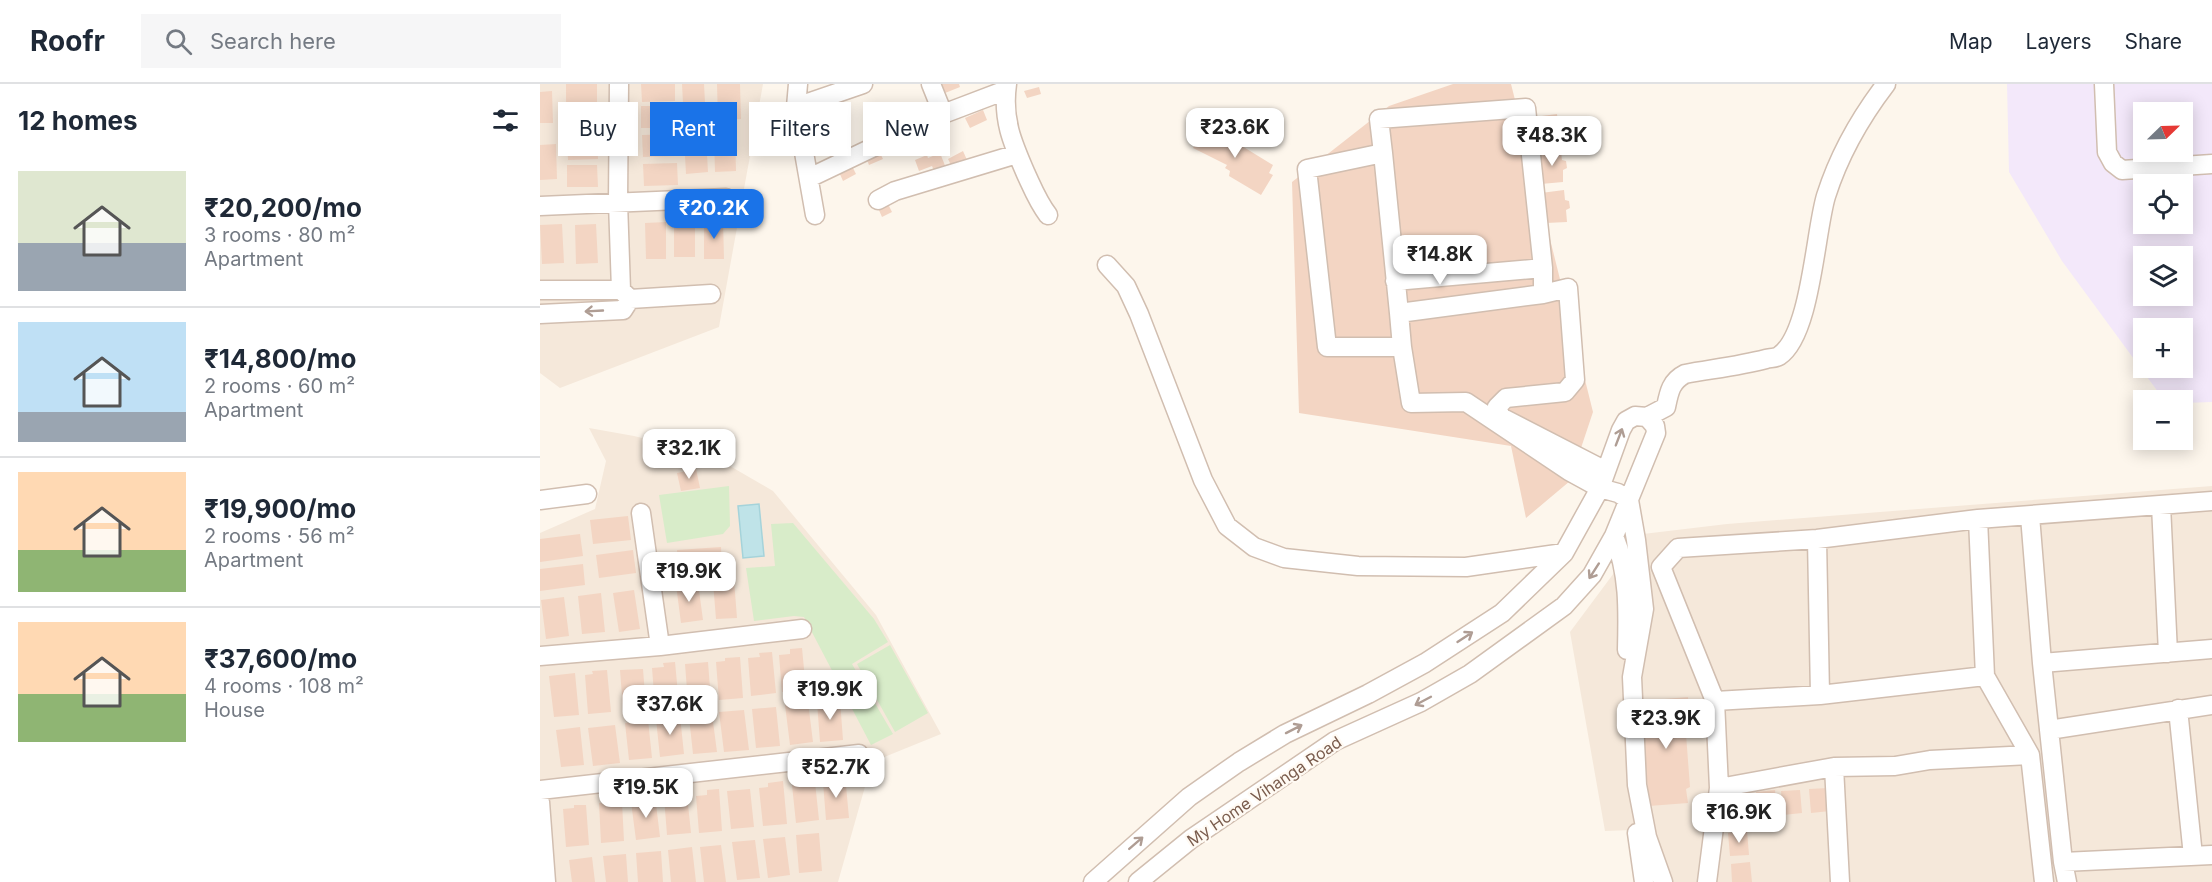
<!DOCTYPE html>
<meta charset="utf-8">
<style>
:root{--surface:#fff;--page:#f6f6f7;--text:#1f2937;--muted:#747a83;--line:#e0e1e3;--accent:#1a73e8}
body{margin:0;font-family:Inter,sans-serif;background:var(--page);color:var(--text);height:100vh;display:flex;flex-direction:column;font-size:22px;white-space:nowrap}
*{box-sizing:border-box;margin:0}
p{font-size:20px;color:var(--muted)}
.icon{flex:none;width:33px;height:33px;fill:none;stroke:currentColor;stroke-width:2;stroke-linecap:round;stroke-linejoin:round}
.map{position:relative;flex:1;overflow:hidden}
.side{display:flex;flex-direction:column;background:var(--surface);width:540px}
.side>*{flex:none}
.top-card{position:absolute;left:18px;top:18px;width:570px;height:54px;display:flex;gap:12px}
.needle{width:39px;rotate:67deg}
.fabs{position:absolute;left:1593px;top:18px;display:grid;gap:12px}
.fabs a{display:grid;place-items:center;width:60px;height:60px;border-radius:0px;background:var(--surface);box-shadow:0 3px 15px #0003;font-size:30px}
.price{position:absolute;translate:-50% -51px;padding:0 14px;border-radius:12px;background:#fff;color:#222;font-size:20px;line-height:39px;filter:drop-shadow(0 2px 3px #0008)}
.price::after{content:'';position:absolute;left:50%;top:36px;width:18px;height:14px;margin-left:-9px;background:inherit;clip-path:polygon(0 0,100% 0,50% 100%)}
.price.active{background:var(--accent);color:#fff}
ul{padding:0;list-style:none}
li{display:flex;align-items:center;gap:18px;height:150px;padding:0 18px}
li+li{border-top:2px solid var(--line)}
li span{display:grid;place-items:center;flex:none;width:168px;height:120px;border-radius:0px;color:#555}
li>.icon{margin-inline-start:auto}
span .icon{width:72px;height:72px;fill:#fffc;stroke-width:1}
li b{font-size:26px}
h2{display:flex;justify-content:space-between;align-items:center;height:72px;padding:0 18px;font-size:26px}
.chip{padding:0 21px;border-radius:0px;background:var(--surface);box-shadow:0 3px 15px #0003;font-size:21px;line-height:54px}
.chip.active{background:var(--accent);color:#fff}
header{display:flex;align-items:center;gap:36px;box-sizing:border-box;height:84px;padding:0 30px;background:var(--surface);border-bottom:2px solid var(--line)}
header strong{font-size:28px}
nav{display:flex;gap:33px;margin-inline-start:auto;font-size:21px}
.search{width:420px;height:54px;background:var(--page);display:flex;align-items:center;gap:15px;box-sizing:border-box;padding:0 21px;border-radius:0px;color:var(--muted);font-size:22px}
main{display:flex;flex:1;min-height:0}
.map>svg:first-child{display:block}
.residential{fill:#f5e8da}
.education{fill:#f3e8fa;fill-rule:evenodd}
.green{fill:#d8ecc9}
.water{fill:#bfe3e8;stroke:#a5d3da;stroke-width:1.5}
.building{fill:#f3d5c3}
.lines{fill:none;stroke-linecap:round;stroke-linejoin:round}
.minor-casing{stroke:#d1beb0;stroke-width:21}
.minor{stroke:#fff;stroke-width:18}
.oneway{stroke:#af9d94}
.labels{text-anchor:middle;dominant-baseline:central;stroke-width:4.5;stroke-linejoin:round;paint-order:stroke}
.street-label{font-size:16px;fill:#7a5c4d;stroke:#fffaf3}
</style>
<header>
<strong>Roofr</strong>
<div class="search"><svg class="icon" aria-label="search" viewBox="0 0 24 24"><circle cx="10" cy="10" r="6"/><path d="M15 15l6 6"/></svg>Search here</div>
<nav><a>Map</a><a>Layers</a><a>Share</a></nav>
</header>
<main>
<section class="side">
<h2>12 homes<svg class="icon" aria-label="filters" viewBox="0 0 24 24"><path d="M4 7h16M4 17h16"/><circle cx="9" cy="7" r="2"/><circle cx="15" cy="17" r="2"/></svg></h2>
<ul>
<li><span style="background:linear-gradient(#dfe7d0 60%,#9aa5b1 0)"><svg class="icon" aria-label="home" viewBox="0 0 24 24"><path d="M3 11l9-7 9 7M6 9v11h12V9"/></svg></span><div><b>₹20,200/mo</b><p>3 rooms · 80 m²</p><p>Apartment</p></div></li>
<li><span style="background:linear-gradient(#bfe0f5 75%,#9aa5b1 0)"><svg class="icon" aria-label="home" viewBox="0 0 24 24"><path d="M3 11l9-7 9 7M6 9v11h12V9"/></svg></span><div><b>₹14,800/mo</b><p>2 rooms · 60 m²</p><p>Apartment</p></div></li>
<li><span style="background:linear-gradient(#ffd9b3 65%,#8fb573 0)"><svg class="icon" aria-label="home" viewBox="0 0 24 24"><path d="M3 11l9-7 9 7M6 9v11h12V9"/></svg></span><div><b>₹19,900/mo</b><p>2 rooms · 56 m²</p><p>Apartment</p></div></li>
<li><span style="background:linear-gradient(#ffd9b3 60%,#8fb573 0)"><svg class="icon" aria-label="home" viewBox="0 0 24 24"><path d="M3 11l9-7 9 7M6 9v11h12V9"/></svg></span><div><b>₹37,600/mo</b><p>4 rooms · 108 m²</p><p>House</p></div></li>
</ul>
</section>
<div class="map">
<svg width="1672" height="798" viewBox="0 0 1672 798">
<rect width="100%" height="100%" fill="#fdf6ec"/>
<path class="residential" d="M0 0H223L179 243 20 304 0 289Z
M49 344 94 352 171 371 233 407 336 531 401 650 332 678 298 798H0V449L55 425 66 377Z
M1672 402V798H1095L1092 746 1065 747 1030 548 1103 450 1187 440Z"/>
<path class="education" d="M1467 0H1672V318L1643 319 1642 316H1624L1522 177 1469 88ZM1604 28H1642V68H1604ZM1604 100H1642V140H1604ZM1604 172H1642V212H1604ZM1604 244H1642V284H1604Z"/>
<path class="green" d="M189 402 190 442 183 450 127 459 119 411Z
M253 439 334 535 348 558 312 580 353 650 331 661 264 533 254 532 214 537 206 484 235 482 231 440Z
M350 561 388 629 355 648 317 580Z"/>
<path class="water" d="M219 420 224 472 203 474 198 422Z"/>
<path class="building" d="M26 0H57V19H26Z
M101 0H135V17L102 18Z
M142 0H164L166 37 144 38Z
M177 0H200L201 35 178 36Z
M401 0H419L420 3 405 9Z
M913 0H971L1001 119V109L1024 106 1025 116 1029 117 1030 124 1026 126 1027 138 1006 139 1053 328 1030 397 986 434 971 362 759 329 752 98 849 22Z
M499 3 501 10 487 14 484 7Z
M12 7 13 39H0V8Z
M301 14 304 23 288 28 285 20Z
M101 22H134V44H101Z
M56 24 57 47H27L26 25Z
M443 26 447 36 430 44 425 34Z
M1017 30 1018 39 1022 40 1023 47 1019 50 1020 61 997 63 994 33Z
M303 39 306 46 293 51 290 44Z
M664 41 682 49 686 47 700 55 697 59 733 81 729 89 733 91 721 111 689 92 690 87 685 84 687 81 653 64Z
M136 50V72L103 73 102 51Z
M195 51 196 87 175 88 174 52Z
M381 51 385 60 368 68 364 59Z
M57 52 58 75 28 76 27 53Z
M166 52 168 88 146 90 144 53Z
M16 60 17 95 0 96V61Z
M339 67 343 75 329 81 326 73Z
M423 67 427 76 412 83 408 75Z
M1021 67 1022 76 1026 77 1027 84 1023 86V98L1001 100 998 69Z
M400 69 406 84 395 89 392 82 379 87 375 76 387 71 388 74Z
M137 79 138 101 104 102 103 80Z
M27 81H57L58 103H27Z
M312 82 316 90 303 97 299 88Z
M348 120 352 128 342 133 338 124Z
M164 136H183L184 175H164Z
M134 137H155V173H134Z
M126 138V175H106L105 139Z
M22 140 24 179 2 180 0 141Z
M56 140 58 179 36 180 35 141Z
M156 385 160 404 141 407 137 389Z
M88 432 91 456 53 460 50 436Z
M40 450 43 472 0 478V455Z
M181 463 182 485 139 488 137 466Z
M93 466 96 489 59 494 56 471Z
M43 480 45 501 0 507V485Z
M194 496 197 534 176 535 173 498Z
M158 499 163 536 141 539 136 501Z
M94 506 100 545 79 548 73 509Z
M61 509 65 548 42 550 38 512Z
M24 513 29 552 6 555 1 516Z
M262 564 266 606 242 608 239 571 250 570V565Z
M232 568 236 609 211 612 208 574 220 573 219 569Z
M200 573 203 614 179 616 176 578 185 577V574Z
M135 578 139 620 115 622 112 584 124 583 123 579Z
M168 578 171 617 148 619 145 580Z
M103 585 106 623 83 625 80 586Z
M67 586 71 628 48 630 45 591 53 590 52 587Z
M35 589 39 631 14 633 9 592Z
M1148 613 1149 637H1145L1150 703 1146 705 1148 719 1109 722 1101 617Z
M300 616 303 656 280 658 277 618Z
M268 618 273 658 250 661 245 621Z
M236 623 240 662 216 664 212 625Z
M204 626 209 666 184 668 179 628Z
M172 630 177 668 153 670 149 633Z
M140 632 144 670 120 673 116 635Z
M108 636 112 674 89 676 85 639Z
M75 641 80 679 53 682 48 644Z
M40 643 44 681 21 683 16 646Z
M305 691 309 734 286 736 283 698H296L295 692Z
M243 697 247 740 223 742 219 704 228 703V699Z
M275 698 279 736 256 739 252 701Z
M1288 704 1290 727 1271 729 1269 705Z
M179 705 182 747 159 749 156 712 167 711V706Z
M210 705 214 743 191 745 187 707Z
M1235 706 1237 730 1218 731 1216 708Z
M1260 706 1262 729 1243 731 1241 707Z
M147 711 151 749 127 751 124 713Z
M1205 711 1206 735 1187 736 1185 713Z
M115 712 120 753 96 756 91 718 101 717 100 714Z
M82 718 84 757 61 759 59 719Z
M34 721H46L49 761 26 763 23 725 34 724Z
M1207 747 1209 771 1190 772 1188 749Z
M279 749 282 787 259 789 256 751Z
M245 753 250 791 228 794 223 755Z
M215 756 220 794 197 796 192 758Z
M181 761 186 798H164L160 763Z
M152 763 156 798H131L128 766Z
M121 767 123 798H98L96 769Z
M86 770 88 798H66L63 772Z
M52 773 55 798H32L29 776Z
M1210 778 1212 798H1192L1191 780Z"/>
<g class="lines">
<g class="minor-casing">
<path id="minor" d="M258 0 256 23 275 131
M391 0 403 30 466 6
M467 0C462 35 472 58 486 90 493 105 498 118 508 131
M1564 0 1567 68 1573 79 1582 86 1672 80
M256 23 323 0
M843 69 859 229
M269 94 403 30
M338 116 355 107 477 70
M0 122 186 114
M567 181 586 202 599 230 663 396 687 442 714 463 744 474 818 482 926 483 1024 469
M855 197 1003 184
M0 206H81
M1003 210V184L986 24 839 35 843 69 767 85 787 263H862L871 319 926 318 1029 387 1060 404 1078 409 1089 416 1096 456 1104 525 1092 593 1097 701 1107 753 1123 798
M90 215 171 210
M0 230 83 226 90 215 81 206 78 118 79 0
M862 263 859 229 1003 210 1028 204 1035 296 1025 308 966 314 957 323 961 333 1066 387
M0 416 47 410
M1621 421 1628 569
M101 429 120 562
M1490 432 1502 579 1523 778
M1438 435 1445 592 1490 671 1504 798
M1074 452C1089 489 1088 526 1087 566
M1277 455 1280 611
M0 572 120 562 262 545
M1502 579 1672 565
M1175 617 1280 611 1445 592
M1638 625 1653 772
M1509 646 1672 621
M1294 683 1300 798
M1179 704 1294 683 1355 682 1390 676 1490 671
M0 706 319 670
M0 718 6 798
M1097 749 1104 798
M553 798 649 713 699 678 745 650 828 610 885 579 962 529 1024 469 1060 404 1081 346 1086 337 1095 332 1107 333 1126 323C1129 308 1131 297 1145 290 1172 285 1199 282 1226 275 1230 274 1236 274 1239 272 1271 251 1275 148 1286 112 1299 71 1320 34 1346 0
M598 798 651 755 795 657 881 618 930 590 1024 522 1052 491 1074 452 1116 349 1115 342 1107 333
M1167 798 1179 704 1175 617 1121 483 1138 464 1277 455 1438 435 1672 417
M1527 798 1523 778 1672 771"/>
</g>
<use href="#minor" class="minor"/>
</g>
<defs><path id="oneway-shaft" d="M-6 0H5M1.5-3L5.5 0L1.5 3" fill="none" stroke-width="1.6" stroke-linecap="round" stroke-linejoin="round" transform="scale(1.5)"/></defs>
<g class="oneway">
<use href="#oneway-shaft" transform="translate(54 227) rotate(177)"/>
<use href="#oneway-shaft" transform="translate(1079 353) rotate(-69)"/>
<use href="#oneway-shaft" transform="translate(1054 487) rotate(123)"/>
<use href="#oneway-shaft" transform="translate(925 553) rotate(-33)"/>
<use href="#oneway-shaft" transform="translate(883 617) rotate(152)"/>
<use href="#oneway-shaft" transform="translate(754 645) rotate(-27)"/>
<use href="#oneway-shaft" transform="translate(596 759) rotate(-41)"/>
</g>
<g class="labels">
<g class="street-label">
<text transform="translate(724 707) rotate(-34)">My Home Vihanga Road</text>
</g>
</g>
</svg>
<div class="fabs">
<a><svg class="needle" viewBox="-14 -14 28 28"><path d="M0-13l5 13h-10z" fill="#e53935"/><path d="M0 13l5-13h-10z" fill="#747a83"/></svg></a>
<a><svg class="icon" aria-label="locate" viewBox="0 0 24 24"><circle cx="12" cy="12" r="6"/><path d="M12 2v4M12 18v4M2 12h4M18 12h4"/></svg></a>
<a><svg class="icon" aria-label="layers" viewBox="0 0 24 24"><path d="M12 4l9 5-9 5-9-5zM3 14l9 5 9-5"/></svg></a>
<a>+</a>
<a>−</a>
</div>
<b class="price" style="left:695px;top:75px">₹23.6K</b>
<b class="price" style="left:1012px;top:83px">₹48.3K</b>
<b class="price active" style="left:174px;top:156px">₹20.2K</b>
<b class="price" style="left:900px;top:202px">₹14.8K</b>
<b class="price" style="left:149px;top:396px">₹32.1K</b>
<b class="price" style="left:149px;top:519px">₹19.9K</b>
<b class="price" style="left:290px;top:637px">₹19.9K</b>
<b class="price" style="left:130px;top:652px">₹37.6K</b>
<b class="price" style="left:1126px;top:666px">₹23.9K</b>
<b class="price" style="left:296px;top:715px">₹52.7K</b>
<b class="price" style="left:106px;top:735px">₹19.5K</b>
<b class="price" style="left:1199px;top:760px">₹16.9K</b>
<div class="top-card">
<a class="chip">Buy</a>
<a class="chip active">Rent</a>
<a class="chip">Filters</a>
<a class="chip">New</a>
</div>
</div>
</main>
